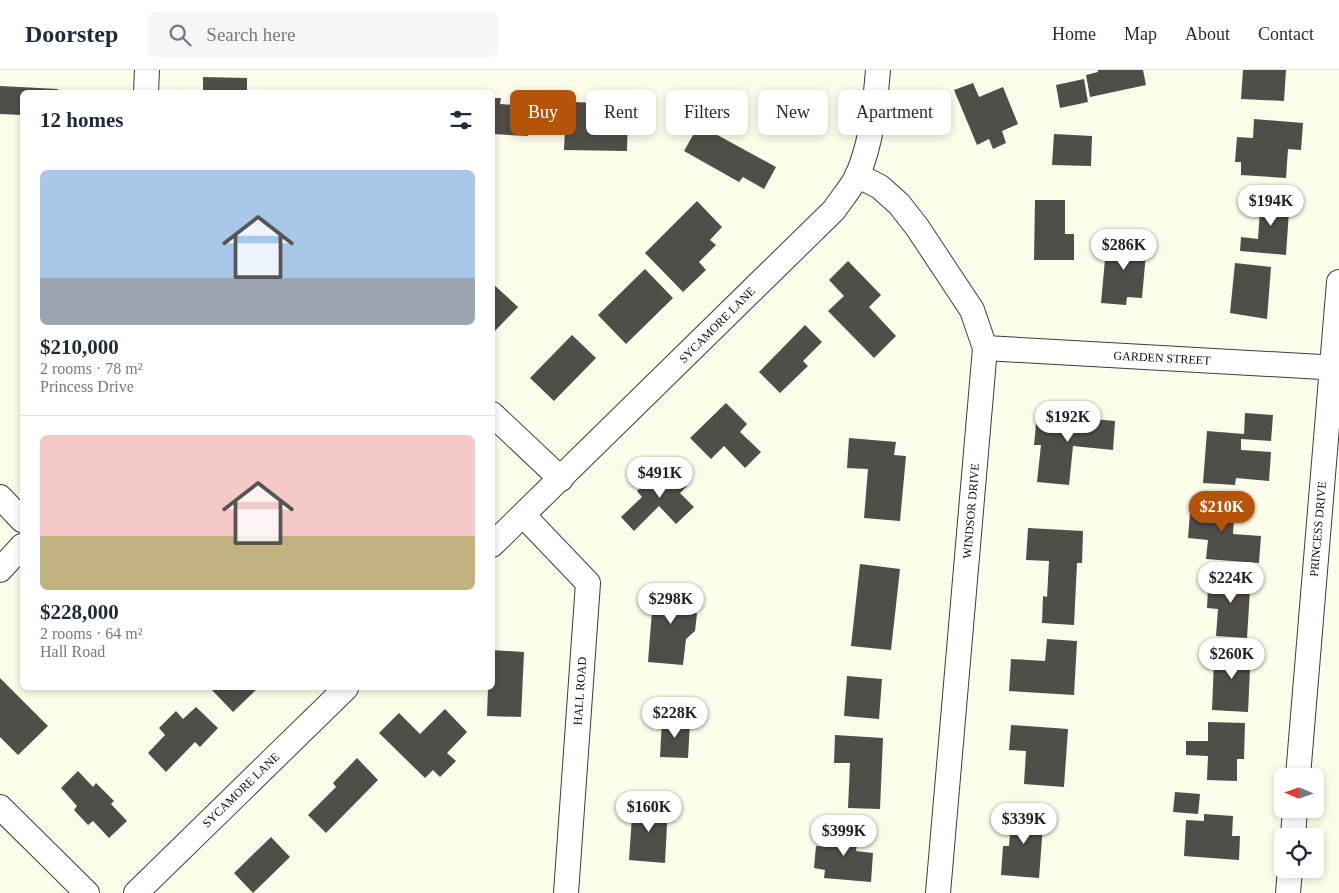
<!DOCTYPE html>
<meta charset="utf-8">
<style>
:root{--surface:#fff;--page:#f6f6f7;--text:#1f2937;--muted:#747a83;--line:#e0e1e3;--accent:#b45309}
body{margin:0;font-family:"Times New Roman",serif;background:var(--page);color:var(--text);height:100vh;display:flex;flex-direction:column;font-size:19px;white-space:nowrap}
*{box-sizing:border-box;margin:0}
p{font-size:16px;color:var(--muted)}
.icon{flex:none;width:28px;height:28px;fill:none;stroke:currentColor;stroke-width:2;stroke-linecap:round;stroke-linejoin:round}
.map{position:relative;flex:1;overflow:hidden}
.drawer{position:absolute;left:20px;top:20px;width:475px;height:600px;display:flex;flex-direction:column;background:var(--surface);border-radius:8px;box-shadow:0 2px 8px #0003}
.drawer>*{flex:none}
.top-card{position:absolute;left:510px;top:20px;width:475px;height:45px;display:flex;gap:10px}
.needle{width:32px;rotate:272deg}
.fabs{position:absolute;left:1274px;top:698px;display:grid;gap:10px}
.fabs a{display:grid;place-items:center;width:50px;height:50px;border-radius:8px;background:var(--surface);box-shadow:0 2px 8px #0003;font-size:25px}
.price{position:absolute;translate:-50% -42px;padding:0 11px;border-radius:18px;background:#fff;color:#222;font-size:16px;line-height:32px;filter:drop-shadow(0 1px 2px #0008)}
.price::after{content:'';position:absolute;left:50%;top:30px;width:15px;height:11px;margin-left:-8px;background:inherit;clip-path:polygon(0 0,100% 0,50% 100%)}
.price.selected{background:var(--accent);color:#fff}
ul{padding:0;list-style:none}
li{display:grid;align-content:center;gap:10px;height:265px;padding:0 20px}
li+li{border-top:1px solid var(--line)}
li span{display:grid;place-items:center;height:155px;border-radius:8px;color:#555}
li>.icon{margin-inline-start:auto}
span .icon{width:90px;height:90px;fill:#fffc;stroke-width:1}
li b{font-size:21px}
h2{display:flex;justify-content:space-between;align-items:center;height:60px;padding:0 20px;font-size:21px}
.tag{padding:0 18px;border-radius:8px;background:var(--surface);box-shadow:0 2px 8px #0003;font-size:18px;line-height:45px}
.tag.selected{background:var(--accent);color:#fff}
header{display:flex;align-items:center;gap:30px;box-sizing:border-box;height:70px;padding:0 25px;background:var(--surface);border-bottom:1px solid var(--line)}
header strong{font-size:24px}
nav{display:flex;gap:28px;margin-inline-start:auto;font-size:18px}
.search{width:350px;height:45px;background:var(--page);display:flex;align-items:center;gap:12px;box-sizing:border-box;padding:0 18px;border-radius:8px;color:var(--muted);font-size:19px}
.map>svg:first-child{display:block}
.building{fill:#514d48}
.lines{fill:none;stroke-linecap:round;stroke-linejoin:round}
.street-casing{stroke:#3d3d3d;stroke-width:26}
.street{stroke:#fff;stroke-width:24}
.labels{text-anchor:middle;dominant-baseline:central;stroke-width:5;stroke-linejoin:round;paint-order:stroke}
.street-label{font-size:12px;fill:#0a0a0a;stroke:#fff}
</style>
<header>
<strong>Doorstep</strong>
<div class="search"><svg class="icon" aria-label="search" viewBox="0 0 24 24"><circle cx="10" cy="10" r="6"/><path d="M15 15l6 6"/></svg>Search here</div>
<nav><a>Home</a><a>Map</a><a>About</a><a>Contact</a></nav>
</header>
<div class="map">
<svg width="1339" height="823" viewBox="0 0 1339 823">
<rect width="100%" height="100%" fill="#fcfcea"/>
<path class="building" d="M1098 0H1143L1146 15 1090 27 1086 5 1098 2Z
M1243 0H1286L1284 31 1241 29Z
M203 7 247 8V22H203Z
M1084 9 1088 32 1060 38 1056 15Z
M973 13 979 27 1003 17 1018 54 1002 61 1006 73 993 79 989 69 977 75 954 20Z
M0 16 58 19 57 22H22V45L0 44Z
M492 28H501L500 34 530 36 528 66 492 64Z
M574 32 597 33V39L628 40 627 81 564 80 565 59 554 58 555 36 573 37Z
M705 46 712 62 776 97 764 119 743 107 739 112 684 81 693 65 687 54Z
M1254 49 1303 53 1301 80 1288 79 1286 108 1241 105V92H1235L1237 67 1253 68Z
M1054 64 1092 66 1091 96 1052 95Z
M1261 124 1290 126 1286 185 1240 181 1241 167 1258 169Z
M1035 130H1065V164H1074V190H1034Z
M697 131 722 157 710 170 716 175 699 192 706 200 683 222 645 183Z
M1107 168 1147 172 1142 228 1127 227 1126 235 1101 233Z
M848 191 881 225 869 237 896 266 874 288 828 241 844 226 829 210Z
M1235 193 1271 197 1267 249 1230 243Z
M645 199 673 228 626 274 598 245Z
M492 213 518 237 494 262 492 260Z
M805 255 822 272 803 291 808 296 780 323 759 302Z
M572 265 596 288 554 331 530 308Z
M726 333 747 354 740 362 761 382 745 398 724 376 711 389 690 368Z
M1245 343 1273 345 1271 371 1241 369V380L1271 382 1269 411 1236 408 1235 415 1203 413 1207 361 1244 364Z
M1037 344 1115 351 1113 380 1073 376 1069 415 1037 412 1041 375H1034Z
M849 368 896 372 894 385 906 386 900 451 864 448 868 399 847 398Z
M665 393 687 416 680 423 694 437 676 454 659 436 634 461 621 447 642 427 637 421Z
M1191 430 1235 433 1233 464 1261 466 1259 493 1206 489 1208 470 1188 468Z
M1028 458 1083 461 1082 493H1077L1074 555 1042 553 1043 526 1047 527 1049 491 1026 490Z
M860 494 900 499 891 580 851 576Z
M1221 502 1251 504 1247 568 1216 566 1218 539 1207 538 1208 517 1220 518Z
M659 513 690 516 689 532 697 544 695 561 686 569 683 595 648 592 652 541 657 542Z
M1047 569 1077 571 1074 625 1009 621 1011 589 1045 591Z
M1222 575 1251 577 1248 642 1212 640 1214 590H1221Z
M492 580 524 582 521 647 487 646 488 618H492Z
M847 606 882 609 879 649 844 646Z
M0 608 48 656 18 685 0 667Z
M210 618H258L233 642Z
M196 637 218 658 200 677 195 672 166 702 148 683 165 665 159 658 176 641 183 649Z
M445 639 467 662 447 683 456 691 440 707 433 700 425 708 379 663 399 643 420 664Z
M662 650 690 652 688 688 660 687Z
M1208 652 1245 653 1244 689H1237V711L1207 710 1208 686 1186 685V671H1208Z
M1011 655 1068 659 1064 717 1024 714 1026 681 1009 680Z
M835 665 883 668 880 739 848 738 850 693H834Z
M357 688 378 710 326 763 308 745 336 717 333 713Z
M78 701 93 717 96 713 114 731 111 734 127 751 109 768 93 751 88 755 74 740 77 736 61 718Z
M1175 722 1200 724 1198 744 1173 742Z
M633 732 668 735 665 793 629 790Z
M1012 739 1044 742 1039 808 1001 805 1003 776H1009Z
M1204 744 1233 746 1232 766H1240L1239 790 1184 786 1186 750 1204 751Z
M833 755 859 758 856 781 873 783 871 812 824 808 825 800 814 798 816 776 831 777Z
M271 767 290 787 253 823 234 803Z"/>
<g class="lines">
<g class="street-casing">
<path id="street" d="M146 22 147 0
M857 105 880 117 899 134 917 157 972 240 985 278 938 823
M985 278 1339 298
M492 344 561 409
M0 427 22 450
M523 445 588 513 566 823
M492 475 834 140C842 128 853 116 858 104 872 71 875 35 878 0
M0 500 22 476
M1298 706 1339 212
M0 737 87 823
M1293 766 1295 739
M136 823 346 618
M1288 823 1290 799"/>
</g>
<use href="#street" class="street"/>
</g>
<g class="labels">
<g class="street-label">
<text transform="translate(717 255) rotate(-45)">SYCAMORE LANE</text>
<text transform="translate(1162 288) rotate(3)">GARDEN STREET</text>
<text transform="translate(971 441) rotate(-85)">WINDSOR DRIVE</text>
<text transform="translate(1318 459) rotate(-85)">PRINCESS DRIVE</text>
<text transform="translate(580 621) rotate(-86)">HALL ROAD</text>
<text transform="translate(241 720) rotate(-44)">SYCAMORE LANE</text>
</g>
</g>
</svg>
<div class="fabs">
<a><svg class="needle" viewBox="-14 -14 28 28"><path d="M0-13l5 13h-10z" fill="#e53935"/><path d="M0 13l5-13h-10z" fill="#747a83"/></svg></a>
<a><svg class="icon" aria-label="locate" viewBox="0 0 24 24"><circle cx="12" cy="12" r="6"/><path d="M12 2v4M12 18v4M2 12h4M18 12h4"/></svg></a>
</div>
<b class="price" style="left:1271px;top:157px">$194K</b>
<b class="price" style="left:1124px;top:201px">$286K</b>
<b class="price" style="left:1068px;top:373px">$192K</b>
<b class="price" style="left:660px;top:429px">$491K</b>
<b class="price selected" style="left:1222px;top:463px">$210K</b>
<b class="price" style="left:1231px;top:534px">$224K</b>
<b class="price" style="left:671px;top:555px">$298K</b>
<b class="price" style="left:1232px;top:610px">$260K</b>
<b class="price" style="left:675px;top:669px">$228K</b>
<b class="price" style="left:649px;top:763px">$160K</b>
<b class="price" style="left:1024px;top:775px">$339K</b>
<b class="price" style="left:844px;top:787px">$399K</b>
<div class="top-card">
<a class="tag selected">Buy</a>
<a class="tag">Rent</a>
<a class="tag">Filters</a>
<a class="tag">New</a>
<a class="tag">Apartment</a>
</div>
<section class="drawer">
<h2>12 homes<svg class="icon" aria-label="filters" viewBox="0 0 24 24"><path d="M4 7h16M4 17h16"/><circle cx="9" cy="7" r="2"/><circle cx="15" cy="17" r="2"/></svg></h2>
<ul>
<li><span style="background:linear-gradient(#a9c7e8 70%,#9aa5b1 0)"><svg class="icon" aria-label="home" viewBox="0 0 24 24"><path d="M3 11l9-7 9 7M6 9v11h12V9"/></svg></span><div><b>$210,000</b><p>2 rooms · 78 m²</p><p>Princess Drive</p></div></li>
<li><span style="background:linear-gradient(#f6c9c9 65%,#c2b280 0)"><svg class="icon" aria-label="home" viewBox="0 0 24 24"><path d="M3 11l9-7 9 7M6 9v11h12V9"/></svg></span><div><b>$228,000</b><p>2 rooms · 64 m²</p><p>Hall Road</p></div></li>
</ul>
</section>
</div>
